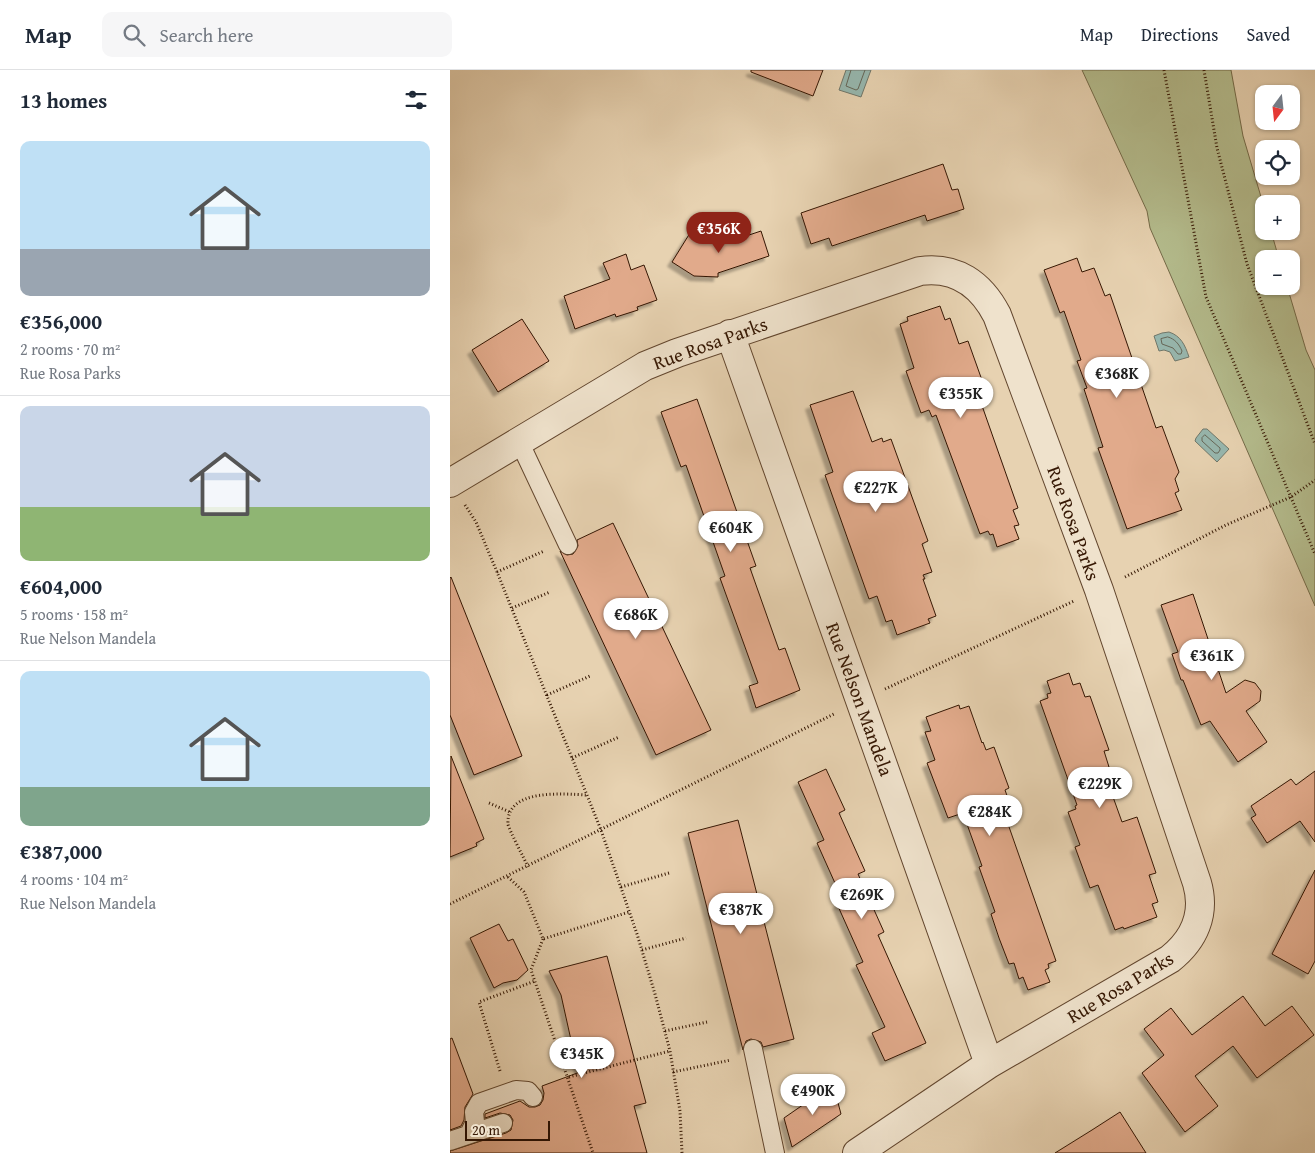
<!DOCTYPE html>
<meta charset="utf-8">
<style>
:root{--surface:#fff;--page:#f6f6f7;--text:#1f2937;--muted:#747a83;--line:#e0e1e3;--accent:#8f2418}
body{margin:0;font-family:"Gentium Book Plus",serif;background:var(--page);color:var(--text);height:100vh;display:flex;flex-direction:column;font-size:19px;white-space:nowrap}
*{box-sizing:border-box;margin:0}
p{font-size:16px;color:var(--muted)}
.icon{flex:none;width:28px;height:28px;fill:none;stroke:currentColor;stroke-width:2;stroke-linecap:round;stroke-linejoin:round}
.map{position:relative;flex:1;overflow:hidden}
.drawer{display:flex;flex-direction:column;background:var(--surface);width:450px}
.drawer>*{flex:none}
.needle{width:32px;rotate:195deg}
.buttons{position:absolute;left:805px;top:15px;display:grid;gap:10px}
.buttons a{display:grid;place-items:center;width:45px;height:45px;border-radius:10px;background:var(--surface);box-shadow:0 1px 4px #0004;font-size:25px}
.scale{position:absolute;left:15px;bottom:12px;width:85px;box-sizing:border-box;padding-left:5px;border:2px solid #351703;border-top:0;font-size:14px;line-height:18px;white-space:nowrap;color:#351703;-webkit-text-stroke:4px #efe2cc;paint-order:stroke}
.price{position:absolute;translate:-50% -42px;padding:0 11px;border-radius:18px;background:#fff;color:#222;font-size:16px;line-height:32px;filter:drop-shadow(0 1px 2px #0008)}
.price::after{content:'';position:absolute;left:50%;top:30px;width:15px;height:11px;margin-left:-8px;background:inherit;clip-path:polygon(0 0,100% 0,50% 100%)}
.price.active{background:var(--accent);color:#fff}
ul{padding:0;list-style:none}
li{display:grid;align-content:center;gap:10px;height:265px;padding:0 20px}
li+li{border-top:1px solid var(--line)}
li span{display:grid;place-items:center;height:155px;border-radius:10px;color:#555}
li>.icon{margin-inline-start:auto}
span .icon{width:90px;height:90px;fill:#fffc;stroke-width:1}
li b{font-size:21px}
h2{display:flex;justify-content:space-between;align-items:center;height:60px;padding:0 20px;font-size:21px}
header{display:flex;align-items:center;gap:30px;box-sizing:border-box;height:70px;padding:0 25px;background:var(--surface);border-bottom:1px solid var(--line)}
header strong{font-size:24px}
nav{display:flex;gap:28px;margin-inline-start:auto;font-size:18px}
.search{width:350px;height:45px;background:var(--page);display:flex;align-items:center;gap:12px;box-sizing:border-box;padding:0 18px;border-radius:10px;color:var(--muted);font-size:19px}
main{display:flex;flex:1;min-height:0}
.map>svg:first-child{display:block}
.green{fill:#b4bc8d;stroke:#746a48}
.water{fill:#97b7ae;stroke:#70776a}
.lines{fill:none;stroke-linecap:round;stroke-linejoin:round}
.shore{stroke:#666758;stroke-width:1}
.building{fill:#e1aa8b;stroke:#351703;filter:url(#shadow)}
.service-casing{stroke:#62462e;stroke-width:20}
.minor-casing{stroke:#62462e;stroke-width:30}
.path{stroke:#351703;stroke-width:3;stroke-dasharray:1 2.5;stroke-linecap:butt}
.service{stroke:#efe2cc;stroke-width:18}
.minor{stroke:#efe2cc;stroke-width:28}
.labels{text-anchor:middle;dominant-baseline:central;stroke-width:4;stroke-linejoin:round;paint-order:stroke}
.street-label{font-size:19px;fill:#351703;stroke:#efe2cc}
</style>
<header>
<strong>Map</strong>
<div class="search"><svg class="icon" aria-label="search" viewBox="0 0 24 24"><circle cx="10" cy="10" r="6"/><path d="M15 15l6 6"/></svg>Search here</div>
<nav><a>Map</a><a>Directions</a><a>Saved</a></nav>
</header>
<main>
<section class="drawer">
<h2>13 homes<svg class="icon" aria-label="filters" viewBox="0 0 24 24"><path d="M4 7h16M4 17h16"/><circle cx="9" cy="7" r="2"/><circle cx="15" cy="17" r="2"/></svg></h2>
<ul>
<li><span style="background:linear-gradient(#bfe0f5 70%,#9aa5b1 0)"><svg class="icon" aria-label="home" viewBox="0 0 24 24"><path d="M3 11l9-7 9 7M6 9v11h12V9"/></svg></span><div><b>€356,000</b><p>2 rooms · 70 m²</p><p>Rue Rosa Parks</p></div></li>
<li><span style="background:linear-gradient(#c9d6e8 65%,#8fb573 0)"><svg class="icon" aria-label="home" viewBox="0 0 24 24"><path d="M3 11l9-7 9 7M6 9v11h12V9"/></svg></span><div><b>€604,000</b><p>5 rooms · 158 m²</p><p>Rue Nelson Mandela</p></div></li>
<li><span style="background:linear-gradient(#bfe0f5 75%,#7fa58c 0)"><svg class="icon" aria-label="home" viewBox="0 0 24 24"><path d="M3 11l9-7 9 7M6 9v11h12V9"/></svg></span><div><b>€387,000</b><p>4 rooms · 104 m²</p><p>Rue Nelson Mandela</p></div></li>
</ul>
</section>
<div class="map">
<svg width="865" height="1083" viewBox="0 0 865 1083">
<defs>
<filter id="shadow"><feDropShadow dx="-4.5" dy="4.5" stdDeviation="1" flood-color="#0004"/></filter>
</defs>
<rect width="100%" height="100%" fill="#e7d2b1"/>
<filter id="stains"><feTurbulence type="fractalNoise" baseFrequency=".004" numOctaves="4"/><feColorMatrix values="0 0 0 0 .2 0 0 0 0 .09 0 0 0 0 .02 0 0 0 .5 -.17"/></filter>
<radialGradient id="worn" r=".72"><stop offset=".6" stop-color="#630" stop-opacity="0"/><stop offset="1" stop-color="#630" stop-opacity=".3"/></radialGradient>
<path class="green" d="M632 0H781L793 66 814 137V161H821L829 189H814V216H837L856 280 865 300V536L700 158 697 141Z"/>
<path class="water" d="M396 0H421L411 27 389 20Z
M719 262C731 266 735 275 739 287L725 291 720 282 714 280 709 281 704 266 712 263Z
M753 359H757L779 379 767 392 745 371 746 368Z"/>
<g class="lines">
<path class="shore" d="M401 0 396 16 406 20 408 19 415 0
M718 267C725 269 729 274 732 281L731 284H728L723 278 712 274 711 269Z
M755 365 770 378V380L768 383H765L752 371V368Z"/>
</g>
<path class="building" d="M301 0H373L363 26 301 2Z
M493 94 502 120 508 119 514 139 477 151 475 145 382 176 379 168 361 174 351 143Z
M311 161 319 186 268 203V207L244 206 222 192 240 163 253 170 281 171Z
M176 184 181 200 194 195 207 230 187 237 188 240 166 247 165 244 125 259 114 226 160 209 153 193Z
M627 188 632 202 644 198 655 226 660 224 706 358 712 356 729 402 725 409 729 421 725 423 732 440 677 459 648 378 653 377 634 319 637 318 627 291 631 290 614 241 610 243 594 200Z
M490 236 495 250 500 248 509 274 518 271 538 327 530 330 568 438 563 440 569 455 564 456 569 469 547 477 543 464 540 465 538 461 530 464 486 345 482 347 479 340 471 343 456 301 464 298 450 254 458 251 457 247Z
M72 249 99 291 48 322 22 280Z
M403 321 422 372 432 368 433 372 441 369 478 471 472 474 482 502 473 505 475 509H473L486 546 478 549 480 553 447 565 442 550 436 552 427 526 419 529 375 405 383 402 360 335Z
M247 329 306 496 300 498 329 580 335 578 350 620 306 638 299 616 308 613 270 508 275 506 236 395 231 397 211 342Z
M163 453 261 660 206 685 110 481 117 485 123 484 128 476 127 470Z
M1 507 72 686 24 705 0 645V508Z
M743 524 776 623 795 610 805 613 811 621 810 631 796 641 817 672 788 692 760 651 751 655 733 610H731L722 584 728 582 711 535Z
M619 603 623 615 630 613 635 627 640 626 659 680 654 681 659 697 653 699 672 752 687 747 706 803 699 805 708 832 702 834 707 847 674 859 673 857 665 860 648 815 640 818 625 777 630 775 618 742 626 739 625 736 627 735 590 631 598 628 597 624 601 623 597 611Z
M509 635 510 639 519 636 532 673 533 672 536 680 544 677 559 718 555 720 566 751 558 754 606 891 598 894 599 898 595 900 600 912 578 920 573 907 569 909 564 893 559 894 549 868 541 844 545 842 529 797 532 796 513 743 498 748 477 693 485 690 475 662 481 661 476 647Z
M1 686 34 769 26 773 27 776 0 787Z
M376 699 395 740 389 743 415 801 408 804 434 862 428 865 476 973 435 991 422 963 435 957 406 895 413 892 387 834 393 831 367 773 374 770 348 712Z
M865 701V772L850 751 817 773 801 748 806 745 801 736 841 709 846 715Z
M288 750 344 969 313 977 311 972 301 969 296 971 293 980 238 763Z
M865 800V891L858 904 822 884Z
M49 854 58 871 63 869 78 900 67 910 53 913 44 918 20 868Z
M157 886 196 1033 184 1036 197 1083H0V1081L56 1063 61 1060 63 1050 60 1045 50 1043 35 1048V1044L70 1031 79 1037H85L90 1035 93 1030 94 1023 92 1016 130 1002 123 979 111 925 99 901Z
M793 926 815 956 842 936 864 965 807 1008 783 976 745 1006 768 1036 735 1062 692 1003 714 985 694 959 721 938 742 965Z
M2 968 23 1024 15 1037 14 1050 11 1056 0 1060V969Z
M383 1014 391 1044 342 1077 334 1048Z
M670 1042 696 1083H605L642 1060Z"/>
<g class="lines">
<g class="service-casing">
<path id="service" d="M69 371 118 475
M303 979 325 1083
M19 1064 25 1052 24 1042 29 1033 66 1020 78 1021 83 1027
M0 1071 53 1053"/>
</g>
<g class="minor-casing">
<path id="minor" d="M280 264 539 994
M0 413 195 296 227 283 470 201C506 196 531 214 547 245L649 520 747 813C756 844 744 870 720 889L539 994 407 1083"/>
</g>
<path class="path" d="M714 0 756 227 865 484
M754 0 767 78 797 194 865 374
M15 435 26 452 47 502 151 760 187 864 205 924 220 981 230 1041 232 1083
M47 502 94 481
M675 507 776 455 841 427 865 410
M62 538 100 522
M435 619 624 531
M97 625 140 606
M122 688 169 667
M39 733 60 742
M78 797C75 790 58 758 58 754 56 718 114 724 137 725
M58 807 74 822 93 869 179 842
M171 817 219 803
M0 834 384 644
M93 869 81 900 143 1083
M192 880 236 868
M215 961 257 952
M50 1001 29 932 85 911
M223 1002 281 990
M119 1007 220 981"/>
<use href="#service" class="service"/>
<use href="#minor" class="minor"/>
</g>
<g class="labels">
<g class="street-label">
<text transform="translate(260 273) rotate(-20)">Rue Rosa Parks</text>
<text transform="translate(624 453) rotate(70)">Rue Rosa Parks</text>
<text transform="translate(410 629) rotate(70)">Rue Nelson Mandela</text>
<text transform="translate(670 917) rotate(-31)">Rue Rosa Parks</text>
</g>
</g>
<rect width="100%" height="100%" filter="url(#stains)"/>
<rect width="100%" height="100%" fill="url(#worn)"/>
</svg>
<div class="buttons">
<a><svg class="needle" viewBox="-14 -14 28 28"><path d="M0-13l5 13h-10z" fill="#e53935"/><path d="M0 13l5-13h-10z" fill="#747a83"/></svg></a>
<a><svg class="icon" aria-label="locate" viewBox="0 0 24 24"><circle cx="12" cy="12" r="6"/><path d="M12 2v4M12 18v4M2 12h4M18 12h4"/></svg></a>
<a>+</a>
<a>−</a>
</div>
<div class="scale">20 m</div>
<b class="price active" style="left:269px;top:184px">€356K</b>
<b class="price" style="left:667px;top:329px">€368K</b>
<b class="price" style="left:511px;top:349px">€355K</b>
<b class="price" style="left:426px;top:443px">€227K</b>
<b class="price" style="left:281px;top:483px">€604K</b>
<b class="price" style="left:186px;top:570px">€686K</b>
<b class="price" style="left:762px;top:611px">€361K</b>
<b class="price" style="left:650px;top:739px">€229K</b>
<b class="price" style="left:540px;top:767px">€284K</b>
<b class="price" style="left:412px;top:850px">€269K</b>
<b class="price" style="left:291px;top:865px">€387K</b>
<b class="price" style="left:132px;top:1009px">€345K</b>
<b class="price" style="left:363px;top:1046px">€490K</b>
</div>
</main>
